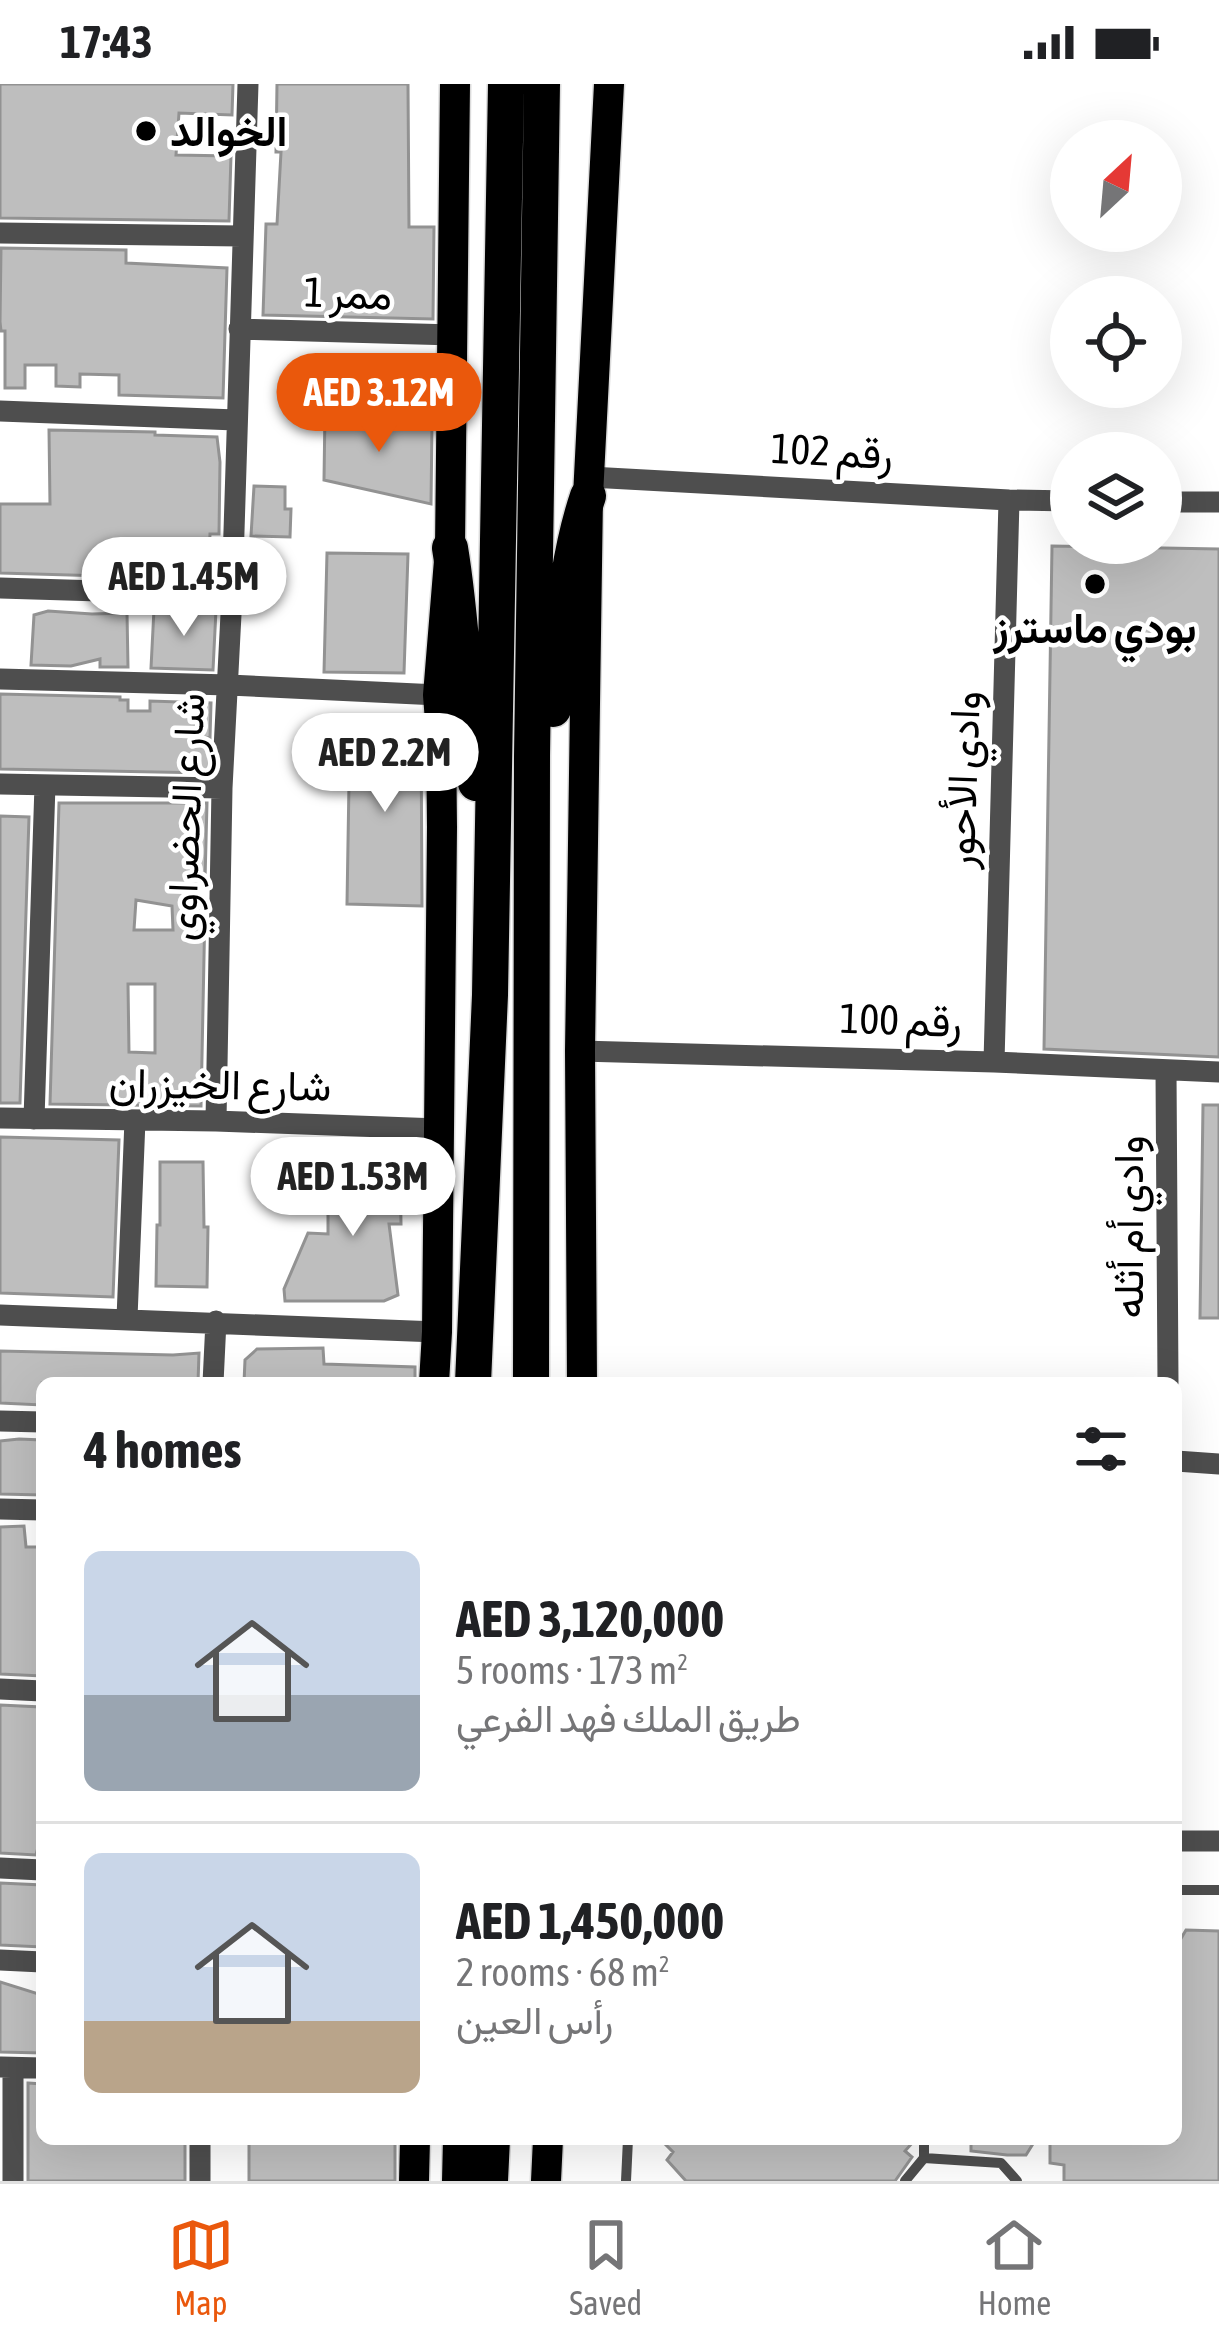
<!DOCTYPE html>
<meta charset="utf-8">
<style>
:root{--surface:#fff;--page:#f2f2f2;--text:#202124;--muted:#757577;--line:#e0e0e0;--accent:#ea580c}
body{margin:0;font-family:"Asap Condensed",Vazirmatn,sans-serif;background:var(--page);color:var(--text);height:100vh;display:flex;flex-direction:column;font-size:45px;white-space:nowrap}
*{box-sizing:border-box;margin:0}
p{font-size:39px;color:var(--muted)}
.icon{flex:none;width:66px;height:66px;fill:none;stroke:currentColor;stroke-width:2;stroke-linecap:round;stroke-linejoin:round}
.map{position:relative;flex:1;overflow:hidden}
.panel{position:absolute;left:36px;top:1293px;width:1146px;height:768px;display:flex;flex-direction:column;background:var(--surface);border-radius:18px;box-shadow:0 12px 48px #0002}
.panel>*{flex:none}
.needle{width:78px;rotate:26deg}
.tools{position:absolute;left:1050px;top:36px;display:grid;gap:24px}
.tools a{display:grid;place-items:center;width:132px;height:132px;border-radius:50%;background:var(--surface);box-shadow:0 12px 48px #0002;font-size:60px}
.price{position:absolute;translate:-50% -102px;padding:0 27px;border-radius:42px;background:#fff;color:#222;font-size:39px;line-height:78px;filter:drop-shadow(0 3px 6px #0008)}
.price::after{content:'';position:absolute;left:50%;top:72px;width:36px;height:27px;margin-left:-18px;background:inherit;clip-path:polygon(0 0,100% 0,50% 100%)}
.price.active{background:var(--accent);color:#fff}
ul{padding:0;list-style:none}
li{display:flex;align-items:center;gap:36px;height:300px;padding:0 48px}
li+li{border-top:3px solid var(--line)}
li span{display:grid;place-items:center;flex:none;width:336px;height:240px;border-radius:18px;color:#555}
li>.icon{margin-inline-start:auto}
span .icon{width:144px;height:144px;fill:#fffc;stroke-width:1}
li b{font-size:51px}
h2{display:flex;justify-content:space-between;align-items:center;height:144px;padding:0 48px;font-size:51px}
.status{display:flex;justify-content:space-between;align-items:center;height:84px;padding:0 60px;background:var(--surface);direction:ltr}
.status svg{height:33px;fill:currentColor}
.tabs{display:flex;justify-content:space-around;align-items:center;height:168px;border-top:3px solid var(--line);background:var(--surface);font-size:33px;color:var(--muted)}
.tabs a{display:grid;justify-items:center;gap:6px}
.tabs .active{color:var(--accent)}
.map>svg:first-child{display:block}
.building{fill:#bebebe;stroke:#929292;stroke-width:3;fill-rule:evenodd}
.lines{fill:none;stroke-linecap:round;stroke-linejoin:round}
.primary-casing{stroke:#dbdbdb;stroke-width:33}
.motorway-casing{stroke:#dbdbdb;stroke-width:39}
.service{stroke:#4e4e4e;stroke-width:10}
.minor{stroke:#4e4e4e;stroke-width:21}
.primary{stroke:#000;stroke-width:30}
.motorway{stroke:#000;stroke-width:36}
.poi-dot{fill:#000;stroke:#fff;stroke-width:4.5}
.labels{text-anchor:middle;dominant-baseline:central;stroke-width:9;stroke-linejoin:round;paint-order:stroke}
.poi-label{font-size:42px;font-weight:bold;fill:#000;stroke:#fff;text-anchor:start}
.street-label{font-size:42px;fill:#000;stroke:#fff}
</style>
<div class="status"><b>17:43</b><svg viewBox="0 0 49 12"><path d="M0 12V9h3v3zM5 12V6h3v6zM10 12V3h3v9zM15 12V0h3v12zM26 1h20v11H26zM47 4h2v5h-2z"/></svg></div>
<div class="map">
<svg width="1219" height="2097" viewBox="0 0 1219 2097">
<rect width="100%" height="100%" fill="#fff"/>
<path class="building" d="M0 0H233L232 31 179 29 176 71 231 72 229 137 0 134Z
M277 0H408L409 143H434L433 235 263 231 266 140H277L281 68H276Z
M1 164 126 166V179L227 184 223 314 119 311V291L80 290V303L56 302V281H25V304H5V247H1L0 238Z
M325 327 432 342 431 420 324 396Z
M49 346 155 348V351L217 353 220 378 219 450H210L208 495 0 489V420H50Z
M254 402 285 403V425H291L290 453 251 452Z
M1052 462 1219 465V973L1044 965Z
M327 469 408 470 404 589 324 588Z
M154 525 216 526 213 586 151 584Z
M48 527 92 530 127 529 128 583H100V575L71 582 31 581 34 531Z
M0 610 120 613V616H128V627H150V617L211 619 210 654 204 653 209 672 208 689 0 685Z
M350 638 421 639 422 822 347 820Z
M59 719H207L205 796H196L197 824H205L201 1022 50 1020ZM136 816 172 822 173 846H134ZM128 900H155V969L129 968Z
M0 732 29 733 20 1019H0Z
M1203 1021H1219V1234H1200Z
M0 1053 119 1056 113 1213 0 1209Z
M336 1077H400L401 1140H389L398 1211 384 1217H285L284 1205 308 1149 328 1150V1118L337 1117Z
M160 1078H203L204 1143H208L207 1203 156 1202 157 1141H160Z
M323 1264 324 1280 415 1283V1299H244L245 1276 257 1265Z
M0 1267 173 1271 199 1269 198 1299H42V1321L0 1319Z
M19 1355 42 1356V1411L0 1410V1357Z
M24 1442 26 1463H42V1592L0 1590V1443Z
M0 1621 41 1623V1752L36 1771 0 1769Z
M0 1799 42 1801V1863L0 1861Z
M1186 1846 1219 1847V2097H1064V2081L1050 2079V2055H1176V1863Z
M0 1898 42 1911V1969L0 1968Z
M28 1999 42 2000V2055H185V2097H28Z
M249 2055H395V2097H249Z
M660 2055H914V2057L905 2067 912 2073 895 2097H686L667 2076 673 2068Z
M971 2055H1036L1026 2071H1007L971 2067Z"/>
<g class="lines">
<g class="primary-casing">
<path id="primary" d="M434 1299 437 1248 442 743 441 650 438 611 450 464 455 0
M582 1299 580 967 588 412 609 0
M414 2097 415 2055
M546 2097 548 2055"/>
</g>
<g class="motorway-casing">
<path id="motorway" d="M450 464C463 542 464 621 476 699
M553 625C562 554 565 480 588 412
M473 1299 490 911 506 0
M531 1299 532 672 542 0
M460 2097 461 2055
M490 2097 492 2055"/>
</g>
<path class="service" d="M1176 1806H1219
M924 2074 1001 2079 1017 2097
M626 2097 628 2055
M905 2097 924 2074V2055"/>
<path class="minor" d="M0 149 242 152
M239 245 454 251
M0 327 236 336
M590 393 1009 416 1071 417
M1161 418H1219
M0 504 232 511
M0 595 229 601 438 611
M0 700 222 704
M580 967 994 978 1219 988
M994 978 1009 416
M1166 987 1168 1299
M0 1034 216 1037 439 1045
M34 1035 45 701
M216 1037 222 704 232 511 248 0
M0 1231 437 1248
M127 1234 135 1036
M213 1299 216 1237
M0 1337 42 1338
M1176 1377 1219 1380
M0 1425 42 1426
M0 1605 42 1607
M1176 1757H1219
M0 1784 42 1786
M0 1876 42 1878
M1 1983 42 1984
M13 2097V1984
M200 2097V2055"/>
<use href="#primary" class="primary"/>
<use href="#motorway" class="motorway"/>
</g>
<g class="poi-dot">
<circle cx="146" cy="47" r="12"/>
<circle cx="1095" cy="500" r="12"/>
</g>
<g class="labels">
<g class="poi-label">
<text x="170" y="47">الخوالد</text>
<text x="1095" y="544" text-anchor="middle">بودي ماسترز</text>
</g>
<g class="street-label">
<text transform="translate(348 209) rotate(2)">ممر 1</text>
<text transform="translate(832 367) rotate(3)">رقم 102</text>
<text transform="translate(962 696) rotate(-88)">وادي الأحور</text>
<text transform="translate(185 733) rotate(-88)">شارع الحضراوي</text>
<text transform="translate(901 936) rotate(2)">رقم 100</text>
<text transform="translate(220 1000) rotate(1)">شارع الخيزران</text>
<text transform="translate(1128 1143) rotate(-90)">وادي أم أثله</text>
</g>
</g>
</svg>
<div class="tools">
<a><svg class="needle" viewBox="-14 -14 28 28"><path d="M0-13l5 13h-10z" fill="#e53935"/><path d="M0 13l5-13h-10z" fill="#757577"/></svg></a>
<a><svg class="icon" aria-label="locate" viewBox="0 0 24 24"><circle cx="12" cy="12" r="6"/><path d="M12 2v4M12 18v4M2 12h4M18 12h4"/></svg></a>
<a><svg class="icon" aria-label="layers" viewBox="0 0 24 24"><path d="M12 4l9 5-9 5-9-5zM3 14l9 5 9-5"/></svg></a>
</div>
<b class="price active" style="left:379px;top:371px">AED 3.12M</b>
<b class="price" style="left:184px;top:555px">AED 1.45M</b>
<b class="price" style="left:385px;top:731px">AED 2.2M</b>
<b class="price" style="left:353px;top:1155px">AED 1.53M</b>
<section class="panel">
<h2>4 homes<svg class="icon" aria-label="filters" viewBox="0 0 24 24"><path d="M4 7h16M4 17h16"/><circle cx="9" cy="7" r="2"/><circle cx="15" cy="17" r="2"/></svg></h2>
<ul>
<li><span style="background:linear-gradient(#c9d6e8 60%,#9aa5b1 0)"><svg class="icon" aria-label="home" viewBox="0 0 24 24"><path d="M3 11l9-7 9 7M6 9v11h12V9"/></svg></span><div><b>AED 3,120,000</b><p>5 rooms · 173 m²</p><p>طريق الملك فهد الفرعي</p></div></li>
<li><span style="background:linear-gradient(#c9d6e8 70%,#b9a48a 0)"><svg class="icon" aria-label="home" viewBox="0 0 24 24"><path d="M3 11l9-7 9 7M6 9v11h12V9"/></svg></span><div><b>AED 1,450,000</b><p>2 rooms · 68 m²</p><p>رأس العين</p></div></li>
</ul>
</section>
</div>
<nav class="tabs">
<a class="active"><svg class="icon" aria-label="map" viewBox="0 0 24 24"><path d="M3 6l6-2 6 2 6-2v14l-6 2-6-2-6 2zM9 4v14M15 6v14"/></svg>Map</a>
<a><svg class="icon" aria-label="saved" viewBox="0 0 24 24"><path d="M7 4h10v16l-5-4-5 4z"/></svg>Saved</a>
<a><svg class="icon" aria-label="home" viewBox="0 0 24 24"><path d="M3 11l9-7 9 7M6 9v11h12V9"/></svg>Home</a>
</nav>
